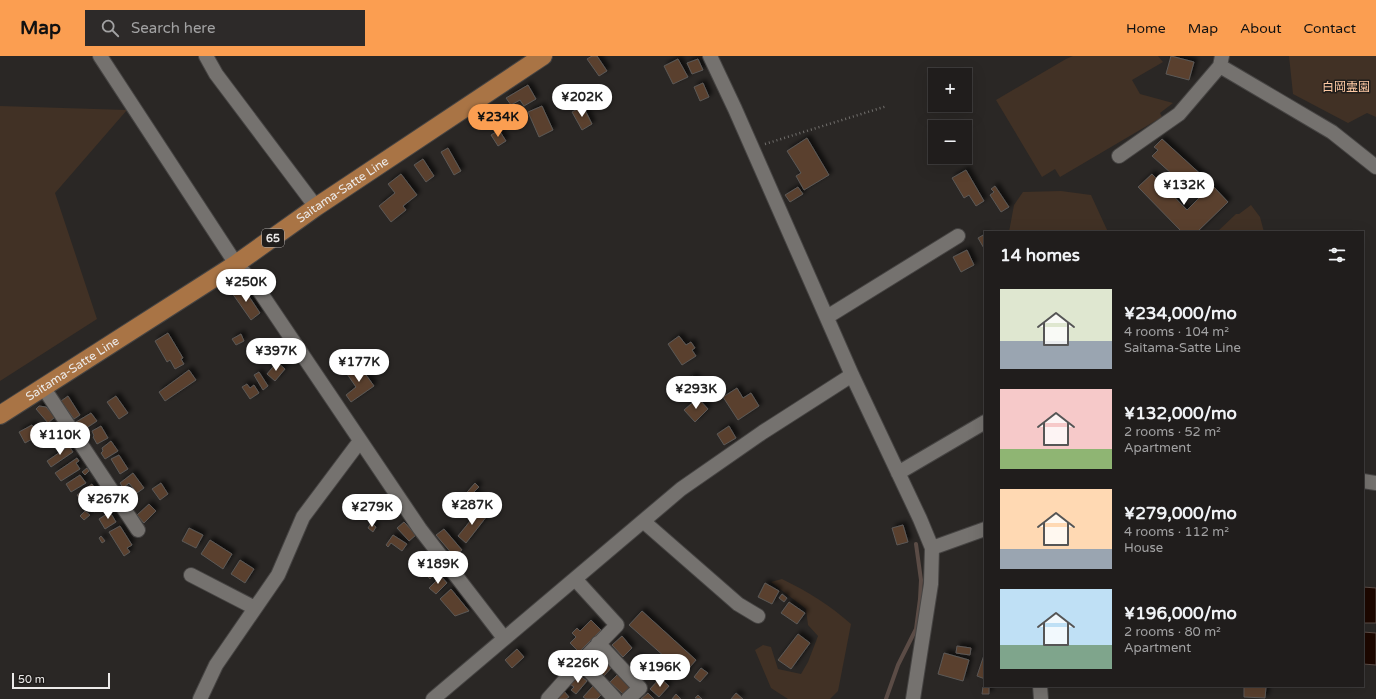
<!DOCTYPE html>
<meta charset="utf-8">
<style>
:root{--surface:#201d1c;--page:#2d2a29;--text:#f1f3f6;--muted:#a2a2a3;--line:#3d3b3b;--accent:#fb9e51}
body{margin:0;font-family:"Varela Round","Noto Sans JP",sans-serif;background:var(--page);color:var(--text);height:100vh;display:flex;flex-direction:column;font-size:15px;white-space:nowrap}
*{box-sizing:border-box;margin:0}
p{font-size:13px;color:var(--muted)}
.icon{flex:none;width:22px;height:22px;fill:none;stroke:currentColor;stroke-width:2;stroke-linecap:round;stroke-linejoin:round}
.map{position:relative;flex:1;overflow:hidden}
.panel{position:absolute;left:984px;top:175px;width:380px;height:456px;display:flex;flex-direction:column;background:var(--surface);border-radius:0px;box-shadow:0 4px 16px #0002,0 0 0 1px var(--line)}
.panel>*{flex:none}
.controls{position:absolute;left:928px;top:12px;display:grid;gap:8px}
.controls a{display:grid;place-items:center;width:44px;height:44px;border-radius:0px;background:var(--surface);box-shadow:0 4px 16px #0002,0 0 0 1px var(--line);font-size:20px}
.scale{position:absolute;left:12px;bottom:10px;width:98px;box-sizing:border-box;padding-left:4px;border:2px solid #eceae9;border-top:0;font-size:11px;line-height:14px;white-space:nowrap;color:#eceae9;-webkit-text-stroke:3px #201d1b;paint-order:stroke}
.price{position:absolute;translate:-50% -34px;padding:0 9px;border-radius:14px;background:#fff;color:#222;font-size:13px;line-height:26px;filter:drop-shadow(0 1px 2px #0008)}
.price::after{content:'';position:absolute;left:50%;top:24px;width:12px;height:9px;margin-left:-6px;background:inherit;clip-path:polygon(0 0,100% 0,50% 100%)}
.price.active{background:var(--accent);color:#111}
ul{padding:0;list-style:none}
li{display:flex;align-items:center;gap:12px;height:100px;padding:0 16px}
li span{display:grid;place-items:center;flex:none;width:112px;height:80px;border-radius:0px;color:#555}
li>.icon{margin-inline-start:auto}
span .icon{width:48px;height:48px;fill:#fffc;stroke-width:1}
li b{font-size:17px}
h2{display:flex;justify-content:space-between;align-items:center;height:48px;padding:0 16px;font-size:17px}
header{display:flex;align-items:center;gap:24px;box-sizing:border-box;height:56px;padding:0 20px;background:var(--accent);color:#111}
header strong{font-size:19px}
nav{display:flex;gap:22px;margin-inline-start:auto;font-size:14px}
.search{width:280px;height:36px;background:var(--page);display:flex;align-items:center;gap:10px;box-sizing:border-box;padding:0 14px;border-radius:0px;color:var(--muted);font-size:15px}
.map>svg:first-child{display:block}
.green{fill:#413125}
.water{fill:#1d0800;stroke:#5b4c46}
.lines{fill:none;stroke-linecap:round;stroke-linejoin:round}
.stream{stroke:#5b4c46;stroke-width:4}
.building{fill:#5a402d;stroke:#5c5957;filter:url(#shadow)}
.minor-casing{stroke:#464443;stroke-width:16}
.major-casing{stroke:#464443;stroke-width:20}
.path{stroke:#716f6d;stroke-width:2.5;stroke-dasharray:1 3;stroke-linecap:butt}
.minor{stroke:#75726f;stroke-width:14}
.major{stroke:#a97445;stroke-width:18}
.labels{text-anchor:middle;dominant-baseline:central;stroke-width:3;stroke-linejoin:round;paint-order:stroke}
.shield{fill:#201d1b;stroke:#afacab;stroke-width:1}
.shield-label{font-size:11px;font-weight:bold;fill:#eceae9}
.park-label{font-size:12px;fill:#fecaa4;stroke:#201d1b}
.street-label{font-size:12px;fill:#eceae9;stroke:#201d1b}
</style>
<header>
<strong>Map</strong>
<div class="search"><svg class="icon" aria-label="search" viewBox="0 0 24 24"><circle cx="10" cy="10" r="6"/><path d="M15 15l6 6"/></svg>Search here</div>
<nav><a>Home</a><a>Map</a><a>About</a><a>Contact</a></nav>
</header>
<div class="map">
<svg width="1376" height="643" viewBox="0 0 1376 643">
<defs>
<filter id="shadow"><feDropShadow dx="3.5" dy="-3.5" stdDeviation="2" flood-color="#0009"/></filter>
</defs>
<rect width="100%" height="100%" fill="#2a2725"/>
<path class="green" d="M1073 0H1158L1163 6 1132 24 1140 38 1173 47 1160 57 1162 61 1060 121 1055 113 1042 121 996 44 1066 3Z
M1289 0H1376V61L1367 57 1348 67 1293 38Z
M0 50 127 54 55 137 97 263 0 325Z
M1061 135 1091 139 1108 176H1009L1014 149 1023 136Z
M1251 149 1260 161 1264 176H1217L1236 158H1239Z
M782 523C807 535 831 550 851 568L838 635 830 643H788L771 632 755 594 763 589 771 591 778 613 801 618 808 606 818 580 808 569 806 553 771 526Z"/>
<path class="water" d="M1363 531 1376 532V567H1363Z
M1363 576 1376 577V609L1363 608Z"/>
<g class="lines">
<path class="stream" d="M886 643 898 609 916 573 920 543 921 524 916 488"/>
</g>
<path class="building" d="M592 0H597L607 15 599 20 587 3Z
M1171 0 1194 6 1189 24 1166 18Z
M678 3 688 21 673 28 664 10Z
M698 3 703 14 692 18 687 7Z
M703 27 709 41 700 45 694 31Z
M528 29 536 43 524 50 520 44 511 49 506 42Z
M542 50 553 74 539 81 528 56Z
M583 50 592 68 582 74 572 56Z
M499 74 506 85 498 90 491 79Z
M807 82 829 119 804 134 796 120 801 117 787 95Z
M1162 83 1206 123 1193 137 1152 100 1158 94 1154 91Z
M448 92 461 115 454 119 441 96Z
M423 103 434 120 426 126 414 109Z
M966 114 984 145 976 150 969 139 964 142 952 122Z
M401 118 417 139 403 150 406 154 391 166 379 150 395 137 388 128Z
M1152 118 1187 154 1212 129 1228 146 1197 176H1182L1138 131Z
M995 130 1009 151 1001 156 990 139 994 136 991 133Z
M798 131 803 138 790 146 785 139Z
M985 178V194L978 182Z
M967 194 974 209 961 216 953 201Z
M242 230 260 257 251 264 232 237Z
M168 277 183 302 181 303 184 308 175 313 170 304 167 306 155 285Z
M241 278 244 285 236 289 232 283Z
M679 280 686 289 691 286 695 292 692 294 696 300 682 309 668 288Z
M277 306 285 313 275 325 267 318Z
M359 309 374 330 351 346 346 339 356 331 347 318Z
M189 314 196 324 165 345 159 336Z
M259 316 268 330 263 334 254 319Z
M693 320 699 326 678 346 672 340Z
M247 328 250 332 254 329 259 337 250 343 242 331Z
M737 332 743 342 751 337 759 350 738 364 723 341Z
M68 340 80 359 74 363 61 345Z
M116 340 128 357 119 363 107 346Z
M698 342 708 353 695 366 684 354Z
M39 350 46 351 55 361 48 367 36 353Z
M91 357 97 365 82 375 76 366Z
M32 369 36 375 32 377 34 382 25 387 19 376Z
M55 370 58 376 61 374 66 384 58 388 50 372Z
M101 370 108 382 97 388 93 381 94 380 92 375Z
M729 370 736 382 724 389 717 378Z
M111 385 118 395 105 403 101 397 103 395 102 392Z
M69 390 73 396 51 411 47 405Z
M119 399 128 413 120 418 111 403Z
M77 402 79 405 76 407 80 413 61 425 55 417Z
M87 412 89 415 85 419 82 416Z
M133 417 144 432 137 437 129 427 123 432 120 427Z
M80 419 86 427 71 436 66 428Z
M161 427 168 438 160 444 152 433Z
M475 427 479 431 474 436 481 442 472 451 462 442Z
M92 428 97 436 82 446 77 439Z
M101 439 107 447 94 456 88 448Z
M149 448 156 455 144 467 137 459Z
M479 454 487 460 466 487 458 480Z
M85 455 90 459 84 464 80 460Z
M110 456 116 466 105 473 99 463Z
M404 466 416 479 409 485 397 472Z
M371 467 376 471 373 476 368 472Z
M903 469 908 486 897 489 892 472Z
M120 470 132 489 127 492 130 496 124 500 109 476Z
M189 472 203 479 196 492 182 485Z
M444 473 462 494 454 500 436 479Z
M393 479 407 488 402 495 391 487 388 491 386 489Z
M101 480 105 485 102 487 99 482Z
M210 484 232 498 223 513 201 498Z
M240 504 254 513 245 527 231 518Z
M429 507 437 514 430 523 422 515Z
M441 520 447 527 436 538 429 532Z
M765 527 779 535 772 548 758 541Z
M451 533 469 555 455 560 440 543Z
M782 538 787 542 784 546 779 542Z
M789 546 805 557 797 568 781 557Z
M642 555 696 604 684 618 629 569Z
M591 564 601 574 579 596 570 587 576 581 572 577 577 572 580 575Z
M798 578 810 587 791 613 778 604Z
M622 580 632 592 623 601 612 589Z
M957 590 971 592 970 599 956 597Z
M517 593 524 601 512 612 505 604Z
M985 596V623L977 620Z
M944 597 969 604 963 625 938 618Z
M596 600 599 603 603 600 613 610 604 620 595 611 598 609 592 604Z
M638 600 650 614 643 621 630 607Z
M701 612 708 617 700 626 694 621Z
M578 618 587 625 576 638 571 634 574 631 570 628Z
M618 618 631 631 624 639 610 626Z
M660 622 669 630 659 641 650 633Z
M593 630 602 638 597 643H586L583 641Z
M1244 630 1266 631 1265 642 1244 641Z
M983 631H989V638H982Z
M563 634 569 641 566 643H553Z
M648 637 654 643H641Z
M736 637 743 643H731Z
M676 638 681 643H672Z
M698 639 702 643 695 642Z"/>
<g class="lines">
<g class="minor-casing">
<path id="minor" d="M100 0 236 208 254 227 420 473 504 582
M206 0 216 18 316 151
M710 0 735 53 852 319 920 463 932 492 931 528 913 643
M1222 0 1220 10 1332 76 1376 111
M1119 100 1179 58 1220 10
M827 261 958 180
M43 331 138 474
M898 417 985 366
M1363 425 1376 427
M643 465 738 548 758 560
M932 492 985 473
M191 519 255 552
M598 587 640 632 628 643
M581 606 615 643
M1040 630 1041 643
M200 643 216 609 278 519 303 461 360 385
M433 643 681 433 763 376 852 319
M548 643 581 606 617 569 575 523"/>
</g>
<g class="major-casing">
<g id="major">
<path id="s1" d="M0 359 236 208 316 151 543 0"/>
</g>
</g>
<path class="path" d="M765 88 887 50"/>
<use href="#minor" class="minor"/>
<use href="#major" class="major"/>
</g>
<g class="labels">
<rect class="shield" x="262" y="173" width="22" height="18" rx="3"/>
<g class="shield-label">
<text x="273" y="182">65</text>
</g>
<g class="park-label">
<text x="1346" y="31">白岡霊園</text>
</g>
<g class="street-label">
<text stroke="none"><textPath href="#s1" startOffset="410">Saitama-Satte Line</textPath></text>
<text stroke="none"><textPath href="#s1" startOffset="86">Saitama-Satte Line</textPath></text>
</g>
</g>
</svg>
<div class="controls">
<a>+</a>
<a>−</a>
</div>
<div class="scale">50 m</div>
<b class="price" style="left:582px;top:62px">¥202K</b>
<b class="price active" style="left:498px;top:82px">¥234K</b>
<b class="price" style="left:1184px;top:150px">¥132K</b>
<b class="price" style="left:246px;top:247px">¥250K</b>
<b class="price" style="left:276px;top:316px">¥397K</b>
<b class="price" style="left:359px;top:327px">¥177K</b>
<b class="price" style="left:696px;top:354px">¥293K</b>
<b class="price" style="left:60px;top:400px">¥110K</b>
<b class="price" style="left:108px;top:464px">¥267K</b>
<b class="price" style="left:472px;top:470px">¥287K</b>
<b class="price" style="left:372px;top:472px">¥279K</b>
<b class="price" style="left:438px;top:529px">¥189K</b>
<b class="price" style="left:578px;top:628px">¥226K</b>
<b class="price" style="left:660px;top:632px">¥196K</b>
<section class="panel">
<h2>14 homes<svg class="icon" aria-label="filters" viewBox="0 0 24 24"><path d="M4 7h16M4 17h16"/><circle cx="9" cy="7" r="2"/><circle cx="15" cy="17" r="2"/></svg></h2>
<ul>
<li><span style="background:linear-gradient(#dfe7d0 65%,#9aa5b1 0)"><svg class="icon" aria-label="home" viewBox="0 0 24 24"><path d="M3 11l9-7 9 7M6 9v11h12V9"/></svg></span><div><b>¥234,000/mo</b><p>4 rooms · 104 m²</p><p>Saitama-Satte Line</p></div></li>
<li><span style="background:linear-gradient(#f6c9c9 75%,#8fb573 0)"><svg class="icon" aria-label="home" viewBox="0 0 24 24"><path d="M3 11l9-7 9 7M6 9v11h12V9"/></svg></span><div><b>¥132,000/mo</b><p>2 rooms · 52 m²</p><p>Apartment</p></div></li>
<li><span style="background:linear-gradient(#ffd9b3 75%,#9aa5b1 0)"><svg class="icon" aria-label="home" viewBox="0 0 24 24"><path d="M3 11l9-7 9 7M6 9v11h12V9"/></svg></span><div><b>¥279,000/mo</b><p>4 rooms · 112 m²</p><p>House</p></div></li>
<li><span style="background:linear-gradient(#bfe0f5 70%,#7fa58c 0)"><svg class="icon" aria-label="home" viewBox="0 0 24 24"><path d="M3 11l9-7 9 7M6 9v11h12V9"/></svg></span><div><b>¥196,000/mo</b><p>2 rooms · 80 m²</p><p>Apartment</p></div></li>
</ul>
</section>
</div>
